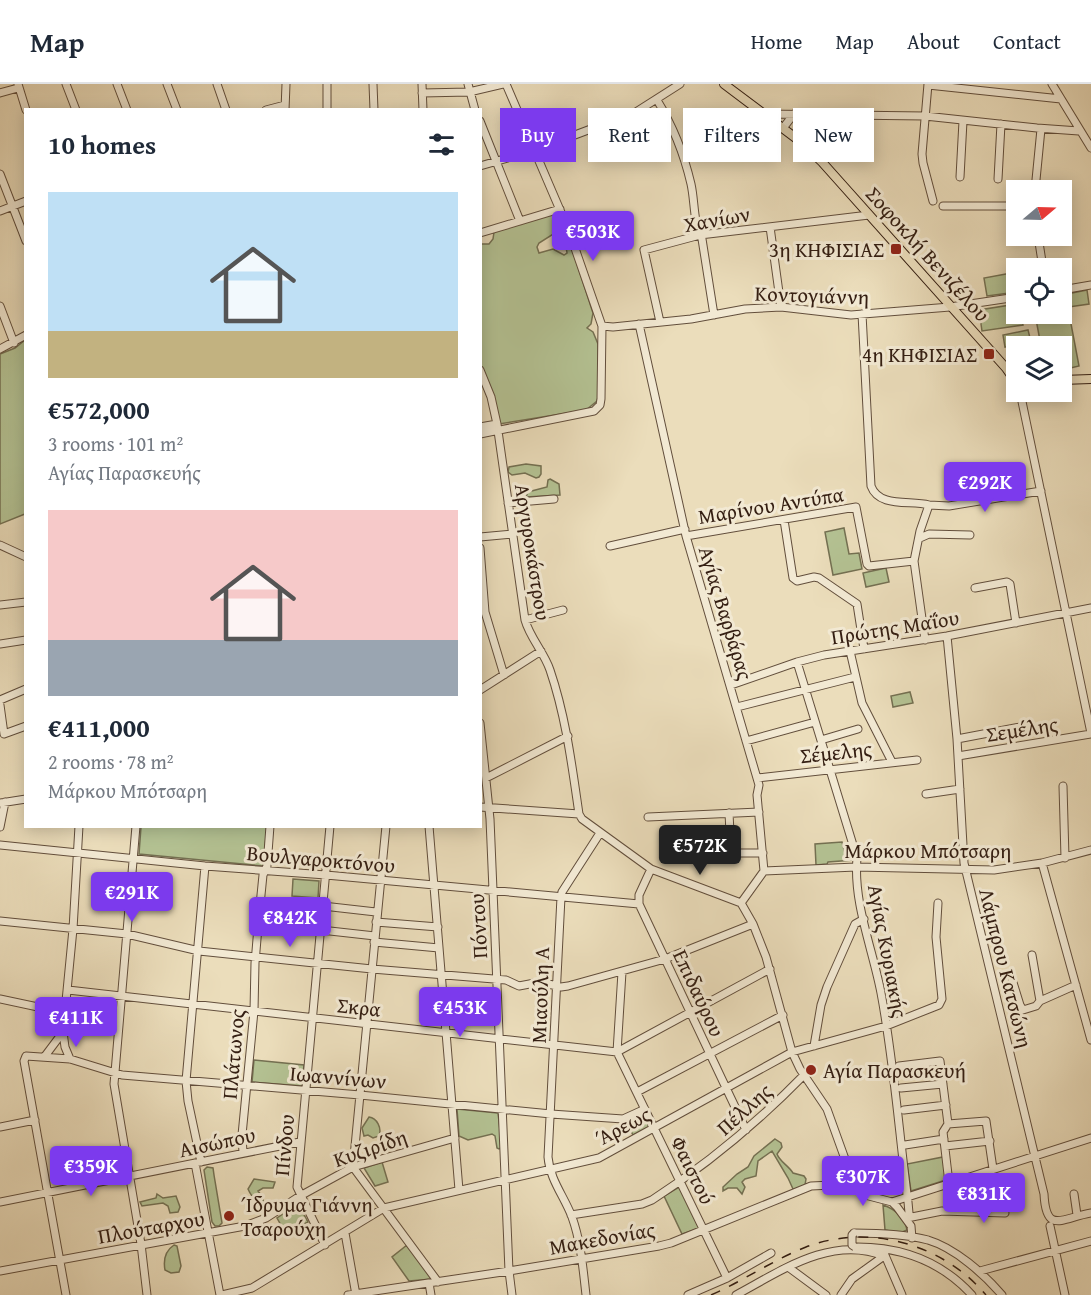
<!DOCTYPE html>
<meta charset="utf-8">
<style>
:root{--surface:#fff;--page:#f2f2f3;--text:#1f2937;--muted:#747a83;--line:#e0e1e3;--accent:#7c3aed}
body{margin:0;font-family:"Gentium Book Plus",serif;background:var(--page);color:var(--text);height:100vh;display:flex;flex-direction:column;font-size:22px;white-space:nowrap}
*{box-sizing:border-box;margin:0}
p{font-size:20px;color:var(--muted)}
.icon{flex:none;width:33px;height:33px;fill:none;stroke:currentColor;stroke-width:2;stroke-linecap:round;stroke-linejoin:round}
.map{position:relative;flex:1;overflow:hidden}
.sheet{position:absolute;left:24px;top:24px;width:458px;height:720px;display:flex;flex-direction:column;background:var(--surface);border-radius:0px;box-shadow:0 3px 15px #0003}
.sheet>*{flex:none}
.guide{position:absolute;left:500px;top:24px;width:501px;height:54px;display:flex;gap:12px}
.needle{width:39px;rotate:71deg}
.fabs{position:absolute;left:1006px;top:96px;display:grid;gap:12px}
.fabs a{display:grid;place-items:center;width:66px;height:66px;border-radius:0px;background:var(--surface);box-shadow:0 3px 15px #0003;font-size:30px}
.price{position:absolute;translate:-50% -51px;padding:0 14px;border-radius:6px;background:var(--accent);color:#fff;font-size:20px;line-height:39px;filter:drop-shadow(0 2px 3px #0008)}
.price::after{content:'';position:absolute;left:50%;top:36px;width:18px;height:14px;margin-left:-9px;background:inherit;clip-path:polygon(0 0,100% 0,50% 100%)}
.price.on{background:#222;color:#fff}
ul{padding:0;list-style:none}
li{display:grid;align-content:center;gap:12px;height:318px;padding:0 24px}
li span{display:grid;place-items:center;height:186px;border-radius:0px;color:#555}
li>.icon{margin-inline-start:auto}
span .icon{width:108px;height:108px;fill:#fffc;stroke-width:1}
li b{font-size:26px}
h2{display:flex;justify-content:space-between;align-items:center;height:72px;padding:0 24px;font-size:26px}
.pill{padding:0 21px;border-radius:0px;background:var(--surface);box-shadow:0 3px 15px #0003;font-size:21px;line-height:54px}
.pill.on{background:var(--accent);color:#fff}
header{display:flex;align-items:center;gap:36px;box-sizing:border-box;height:84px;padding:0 30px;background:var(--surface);border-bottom:2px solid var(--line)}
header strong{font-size:28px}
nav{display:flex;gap:33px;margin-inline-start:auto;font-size:21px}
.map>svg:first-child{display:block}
.green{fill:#b4c293;stroke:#747052;stroke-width:1.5}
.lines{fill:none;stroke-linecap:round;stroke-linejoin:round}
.minor-casing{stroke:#624e3c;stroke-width:9}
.major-casing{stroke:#341e12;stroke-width:10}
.minor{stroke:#f2e9d3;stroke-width:7}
.major{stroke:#ebddbb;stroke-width:8}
.rail{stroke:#341e12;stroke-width:1.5;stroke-dasharray:10 10;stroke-linecap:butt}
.minor-bridge-casing{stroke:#624e3c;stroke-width:9;stroke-linecap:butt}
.minor-bridge{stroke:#f2e9d3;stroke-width:7}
.poi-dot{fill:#8f2418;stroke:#f2e9d3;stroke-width:2}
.labels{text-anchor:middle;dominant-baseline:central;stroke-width:6;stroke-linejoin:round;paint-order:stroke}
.street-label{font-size:21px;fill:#341e12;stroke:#f2e9d3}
.poi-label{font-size:21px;fill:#341e12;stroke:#f2e9d3;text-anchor:end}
</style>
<header>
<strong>Map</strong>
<nav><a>Home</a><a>Map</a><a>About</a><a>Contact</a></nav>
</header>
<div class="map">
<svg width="1091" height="1211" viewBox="0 0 1091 1211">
<rect width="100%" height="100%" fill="#ebddbb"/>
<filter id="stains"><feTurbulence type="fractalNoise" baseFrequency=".00333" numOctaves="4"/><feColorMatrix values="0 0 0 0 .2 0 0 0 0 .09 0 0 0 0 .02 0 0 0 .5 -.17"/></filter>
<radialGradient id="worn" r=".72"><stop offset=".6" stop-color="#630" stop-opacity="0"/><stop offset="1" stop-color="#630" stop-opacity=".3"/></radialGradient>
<path class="green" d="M556 129 560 130 562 135 555 149 539 159 537 163 539 169 553 165 564 171 567 169C567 166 562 152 561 150L566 146 593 229 591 240 587 244 593 248 598 260 599 309 597 317 586 326 499 340 490 302 480 279V160H489L493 155 494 148Z
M1017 188V208L987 212 984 194Z
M1087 206 1089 220 1062 224V211Z
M1017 220V230H1021L1023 241 982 247 979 226Z
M1068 224 1079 282 1062 286V262H1041L1035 230H1062V225Z
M1028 246 1031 258 1005 263 1003 251Z
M25 256V430L0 440V270L15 264Z
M526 380 541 382V390L539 393 536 394 525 389 512 391 508 388 509 383Z
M550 395 559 400 560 411 526 413 528 408 547 403 548 396Z
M844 444 849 470 859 469 862 485 833 491 825 448Z
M886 484 889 498 866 503 863 489Z
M910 608 913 619 893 623 891 612Z
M141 743H267L263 782 139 770Z
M842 758 846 773 854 771V776L828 778 827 780 816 781 815 760Z
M293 795 319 797 318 814 292 812Z
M254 976 304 981 302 1002 252 998Z
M457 1025 498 1029 502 1063 499 1065 497 1064 495 1052 492 1050 468 1056 459 1052Z
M643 1031 649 1043 633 1051 626 1038Z
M369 1033C377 1034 382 1044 379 1052L373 1054 368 1051 364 1052 362 1044Z
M775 1055 781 1059 782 1063 777 1070C780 1078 788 1081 793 1089L804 1092 806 1095 805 1101 796 1106 793 1105 788 1094 772 1067 758 1077 756 1092 745 1095 742 1098 745 1103 742 1110 737 1104H728L723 1107V1103L737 1090 748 1083 754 1072Z
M943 1073 946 1096 911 1107 907 1080Z
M382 1078 388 1098 375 1102 364 1084Z
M207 1083 213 1084 214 1091 222 1139 219 1142H215L212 1138 204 1086Z
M254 1095 275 1098 273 1104H263L258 1107 262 1112 265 1124 262 1126 259 1124C257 1116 251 1113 248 1105Z
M679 1103 700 1144 682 1150 664 1112Z
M157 1110 163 1114 176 1112 180 1123 178 1128 170 1129 168 1122 163 1119 142 1122 140 1118 156 1114Z
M298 1120 308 1138 286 1150 277 1134Z
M883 1121C895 1125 905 1134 907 1146L900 1149 885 1146Z
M174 1161 177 1162 181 1182 179 1188 171 1189 165 1186C163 1175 165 1167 174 1161Z
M407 1161 432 1195 409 1197 392 1173Z"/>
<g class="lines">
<g class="minor-casing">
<path id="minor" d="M18 0 26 26
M66 0 76 26
M117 0 127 26
M167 0 177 26
M217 0 226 26
M327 0V26
M373 0 374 26
M422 0 423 26
M468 0 475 26
M928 0 922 70 923 79 933 117
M1052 0 1091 64
M928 1 1061 15
M0 9 18 4
M422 9 469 8 503 0
M657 16C673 42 684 70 691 100 695 118 693 138 702 155L714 231
M266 26 285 21
M285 26 286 0
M764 30 925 32 1037 44 1079 47
M480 37 520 137
M783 44 794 30
M480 82 535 66 636 28 680 0
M0 90 26 157
M960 93 963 37
M998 95 1001 40
M1035 106 1041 45
M943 122H1017
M0 127 26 117
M770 143 781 223
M480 149 560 125
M1038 152 1043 184
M1062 206 1091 201
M0 222 14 259
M862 230 871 402C879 424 910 416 929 421L920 447 914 477
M660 238 644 166 700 151 869 131
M639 240 686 452 759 701 757 711 764 787 741 819
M602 242 613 243 691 235 745 225 781 223 851 231 950 223 1017 213
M0 265 26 251
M480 286 491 313 497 340 525 536C530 554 544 568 550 586 566 633 572 682 579 730
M1020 308 1091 649
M480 343 497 340
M480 350 594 327 600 321 601 315 602 242 569 147 506 0
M508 419 554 415
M929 421 949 422 1041 407
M784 436 793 494 797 497 814 493 819 494 857 520 864 565
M686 452 856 423 867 480 869 482 914 477 925 556
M480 453 512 450
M920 454 929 450 970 451
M0 461 26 473
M610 462 685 445
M480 464 485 528 504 591
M975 504 1007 498 1010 500 1016 539
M0 521 26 518
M525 536 563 526
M947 552 957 655 964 779 1044 1110C1046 1151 1062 1134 1091 1129
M0 560 26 556
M850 567 862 619 892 678
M797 578 857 774C853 819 873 866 881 909 894 978 899 1049 908 1118L909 1129 907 1134
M731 601 797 578 824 571 947 552 1091 524
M480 606 541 567
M0 616 26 605
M0 621 4 650 26 642
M737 623 855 593
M480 639 490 735 509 1187 512 1211
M957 655 1025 642
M821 656 858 645
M746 657 815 638
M958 672 1091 650
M486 694 568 652
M758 694 917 676
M1063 702 1065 774
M926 710 960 705
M0 719 26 715
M480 723 579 730 582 735 651 785 741 819 753 840 766 873 792 968 800 985 827 1025 854 1100 865 1111 892 1118 897 1123 911 1142 912 1154
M729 729 731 769H763
M648 733 759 728
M136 742 114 1000 141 1160 147 1211
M386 742 353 1083 438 1198
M429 742 459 1106
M0 743 5 718
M0 761 205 782 326 791 639 820
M1042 779 1091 956
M651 785 639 811V820L746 1046
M764 787 856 783 994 786 1042 779 1091 766
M323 822 376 828
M0 837 127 850 199 867 372 885 506 896 519 902 540 898 561 903 568 902 665 875 753 840
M376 838 438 843
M321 846 375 852
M374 858 439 864
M1032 871 1040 917
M622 888 617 968 727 1194
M1011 892 1020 921 1023 926 1036 922 1040 917 1076 901
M68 906 617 968 770 885
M0 915 66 929
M814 962 821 921 827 903 855 840 864 835
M45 972 63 948
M70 975 65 963 63 948 73 845 79 742
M899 982 940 977 948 1040 943 1048 949 1099
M901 1004 943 1000
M637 1008 783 931
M904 1026 946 1021
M948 1040 986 1037 993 1085
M0 1043 35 1036
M905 1061 944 1055
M945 1062 990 1057
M243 1069 242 1051 254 927 255 879 259 831 263 791 267 782 270 742
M201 1078 188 1017 186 997 205 782
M195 1079 220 1211
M1074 1110 1077 1131
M0 1118 300 1058
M892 1118 1091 1054
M571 1131 642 1120 652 1116C708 1080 758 1038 804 991
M907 1134 942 1127 1005 1129
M1050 1142 1065 1211
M345 1149 356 1211
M854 1149C878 1149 905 1150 928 1156 955 1164 984 1190 1002 1211
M325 1161 297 1103 330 742
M857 1163C903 1163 941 1177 972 1211
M884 1169 902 1211
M788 1183 826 1211
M0 1187 245 1142 266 1134 300 1112 353 1083 455 1054
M980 1187 1091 1157
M429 1199 431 1211
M66 1211 24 977 26 972 70 975 122 991 360 1011 551 1030 623 1035 645 1025
M222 1211 252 1204 384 1124 599 1074 792 968 886 942 939 921 942 915 936 853 938 819
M348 1211 509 1187 659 1162 671 1159 811 1102 854 1100
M586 1211C583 1185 581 1158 572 1133 564 1112 550 1096 548 1073L561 813 562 808 600 749
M688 1211 727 1194 771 1169
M736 1211C781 1187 831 1151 884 1172
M841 1211 852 1195 884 1172"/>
</g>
<g class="major-casing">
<path id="major" d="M724 0 801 58 822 78 1006 284 1017 300
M1062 296 1091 295"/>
</g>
<use href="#minor" class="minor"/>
<use href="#major" class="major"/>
<path class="rail" d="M711 1211C743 1197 773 1176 806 1163 869 1139 943 1160 986 1211"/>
<g class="minor-bridge-casing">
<path id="minor-bridge" d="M854 1149 852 1151V1161L855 1163"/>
</g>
<use href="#minor-bridge" class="minor-bridge"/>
</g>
<g class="poi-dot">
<rect x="890" y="159" width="12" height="12" rx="3"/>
<rect x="983" y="264" width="12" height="12" rx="3"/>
<circle cx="811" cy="986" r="6"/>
<circle cx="229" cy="1132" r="6"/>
</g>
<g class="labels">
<g class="street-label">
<text transform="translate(717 135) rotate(-10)">Χανίων</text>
<text transform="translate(928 170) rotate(48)">Σοφοκλή Βενιζέλου</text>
<text transform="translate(812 211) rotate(2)">Κοντογιάννη</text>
<text transform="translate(771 421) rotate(-9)">Μαρίνου Αντύπα</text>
<text transform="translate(533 468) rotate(81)">Αργυροκάστρου</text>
<text transform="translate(726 529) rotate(73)">Αγίας Βαρβάρας</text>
<text transform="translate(895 543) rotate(-9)">Πρώτης Μαΐου</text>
<text transform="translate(1022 645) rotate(-9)">Σεμέλης</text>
<text transform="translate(836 668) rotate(-6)">Σέμελης</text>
<text x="928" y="766">Μάρκου Μπότσαρη</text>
<text transform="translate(321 775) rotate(5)">Βουλγαροκτόνου</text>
<text transform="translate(478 842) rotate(-93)">Πόντου</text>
<text transform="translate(888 867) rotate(79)">Αγίας Κυριακής</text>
<text transform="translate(1006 884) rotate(76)">Λάμπρου Κατσώνη</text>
<text transform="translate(699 909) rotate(65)">Επιδαύρου</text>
<text transform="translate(540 911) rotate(-88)">Μιαούλη Α</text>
<text transform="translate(359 923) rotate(6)">Σκρα</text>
<text transform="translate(233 970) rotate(-85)">Πλάτωνος</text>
<text transform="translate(338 993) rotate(5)">Ιωαννίνων</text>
<text transform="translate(744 1025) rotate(-42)">Πέλλης</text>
<text transform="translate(623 1042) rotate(-28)">Άρεως</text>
<text transform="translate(217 1058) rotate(-12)">Αισώπου</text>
<text transform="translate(284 1061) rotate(-85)">Πίνδου</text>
<text transform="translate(370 1064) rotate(-19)">Κυζιρίδη</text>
<text transform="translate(693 1086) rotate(64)">Φαιστού</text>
<text transform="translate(151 1143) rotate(-10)">Πλούταρχου</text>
<text transform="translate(602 1154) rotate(-10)">Μακεδονίας</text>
</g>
<g class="poi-label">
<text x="884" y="165">3η ΚΗΦΙΣΙΑΣ</text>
<text x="977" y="270">4η ΚΗΦΙΣΙΑΣ</text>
<text x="823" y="986" text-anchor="start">Αγία Παρασκευή</text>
<text x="241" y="1120" text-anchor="start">Ίδρυμα Γιάννη<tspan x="241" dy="24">Τσαρούχη</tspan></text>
</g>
</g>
<rect width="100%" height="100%" filter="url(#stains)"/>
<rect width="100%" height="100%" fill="url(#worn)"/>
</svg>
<div class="fabs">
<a><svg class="needle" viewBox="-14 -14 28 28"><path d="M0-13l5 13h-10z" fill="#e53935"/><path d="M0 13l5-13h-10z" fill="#747a83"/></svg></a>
<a><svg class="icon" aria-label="locate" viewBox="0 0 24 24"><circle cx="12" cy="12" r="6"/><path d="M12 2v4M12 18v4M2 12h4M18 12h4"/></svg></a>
<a><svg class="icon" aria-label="layers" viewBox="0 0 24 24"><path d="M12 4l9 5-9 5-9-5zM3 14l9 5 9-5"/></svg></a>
</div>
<b class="price" style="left:593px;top:178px">€503K</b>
<b class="price" style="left:985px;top:429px">€292K</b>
<b class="price on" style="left:700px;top:792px">€572K</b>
<b class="price" style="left:132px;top:839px">€291K</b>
<b class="price" style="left:290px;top:864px">€842K</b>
<b class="price" style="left:460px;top:954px">€453K</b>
<b class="price" style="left:76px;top:964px">€411K</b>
<b class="price" style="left:91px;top:1113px">€359K</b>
<b class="price" style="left:863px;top:1123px">€307K</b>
<b class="price" style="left:984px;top:1140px">€831K</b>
<div class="guide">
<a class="pill on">Buy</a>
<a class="pill">Rent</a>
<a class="pill">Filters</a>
<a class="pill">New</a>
</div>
<section class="sheet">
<h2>10 homes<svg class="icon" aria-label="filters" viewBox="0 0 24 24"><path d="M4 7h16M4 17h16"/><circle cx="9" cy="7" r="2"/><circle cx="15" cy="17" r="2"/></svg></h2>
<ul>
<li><span style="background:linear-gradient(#bfe0f5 75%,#c2b280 0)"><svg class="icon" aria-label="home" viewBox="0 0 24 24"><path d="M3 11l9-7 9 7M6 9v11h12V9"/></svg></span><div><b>€572,000</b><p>3 rooms · 101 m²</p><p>Αγίας Παρασκευής</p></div></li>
<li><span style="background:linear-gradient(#f6c9c9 70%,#9aa5b1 0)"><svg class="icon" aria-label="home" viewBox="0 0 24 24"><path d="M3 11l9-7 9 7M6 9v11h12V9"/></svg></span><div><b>€411,000</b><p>2 rooms · 78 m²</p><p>Μάρκου Μπότσαρη</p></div></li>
</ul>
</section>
</div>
